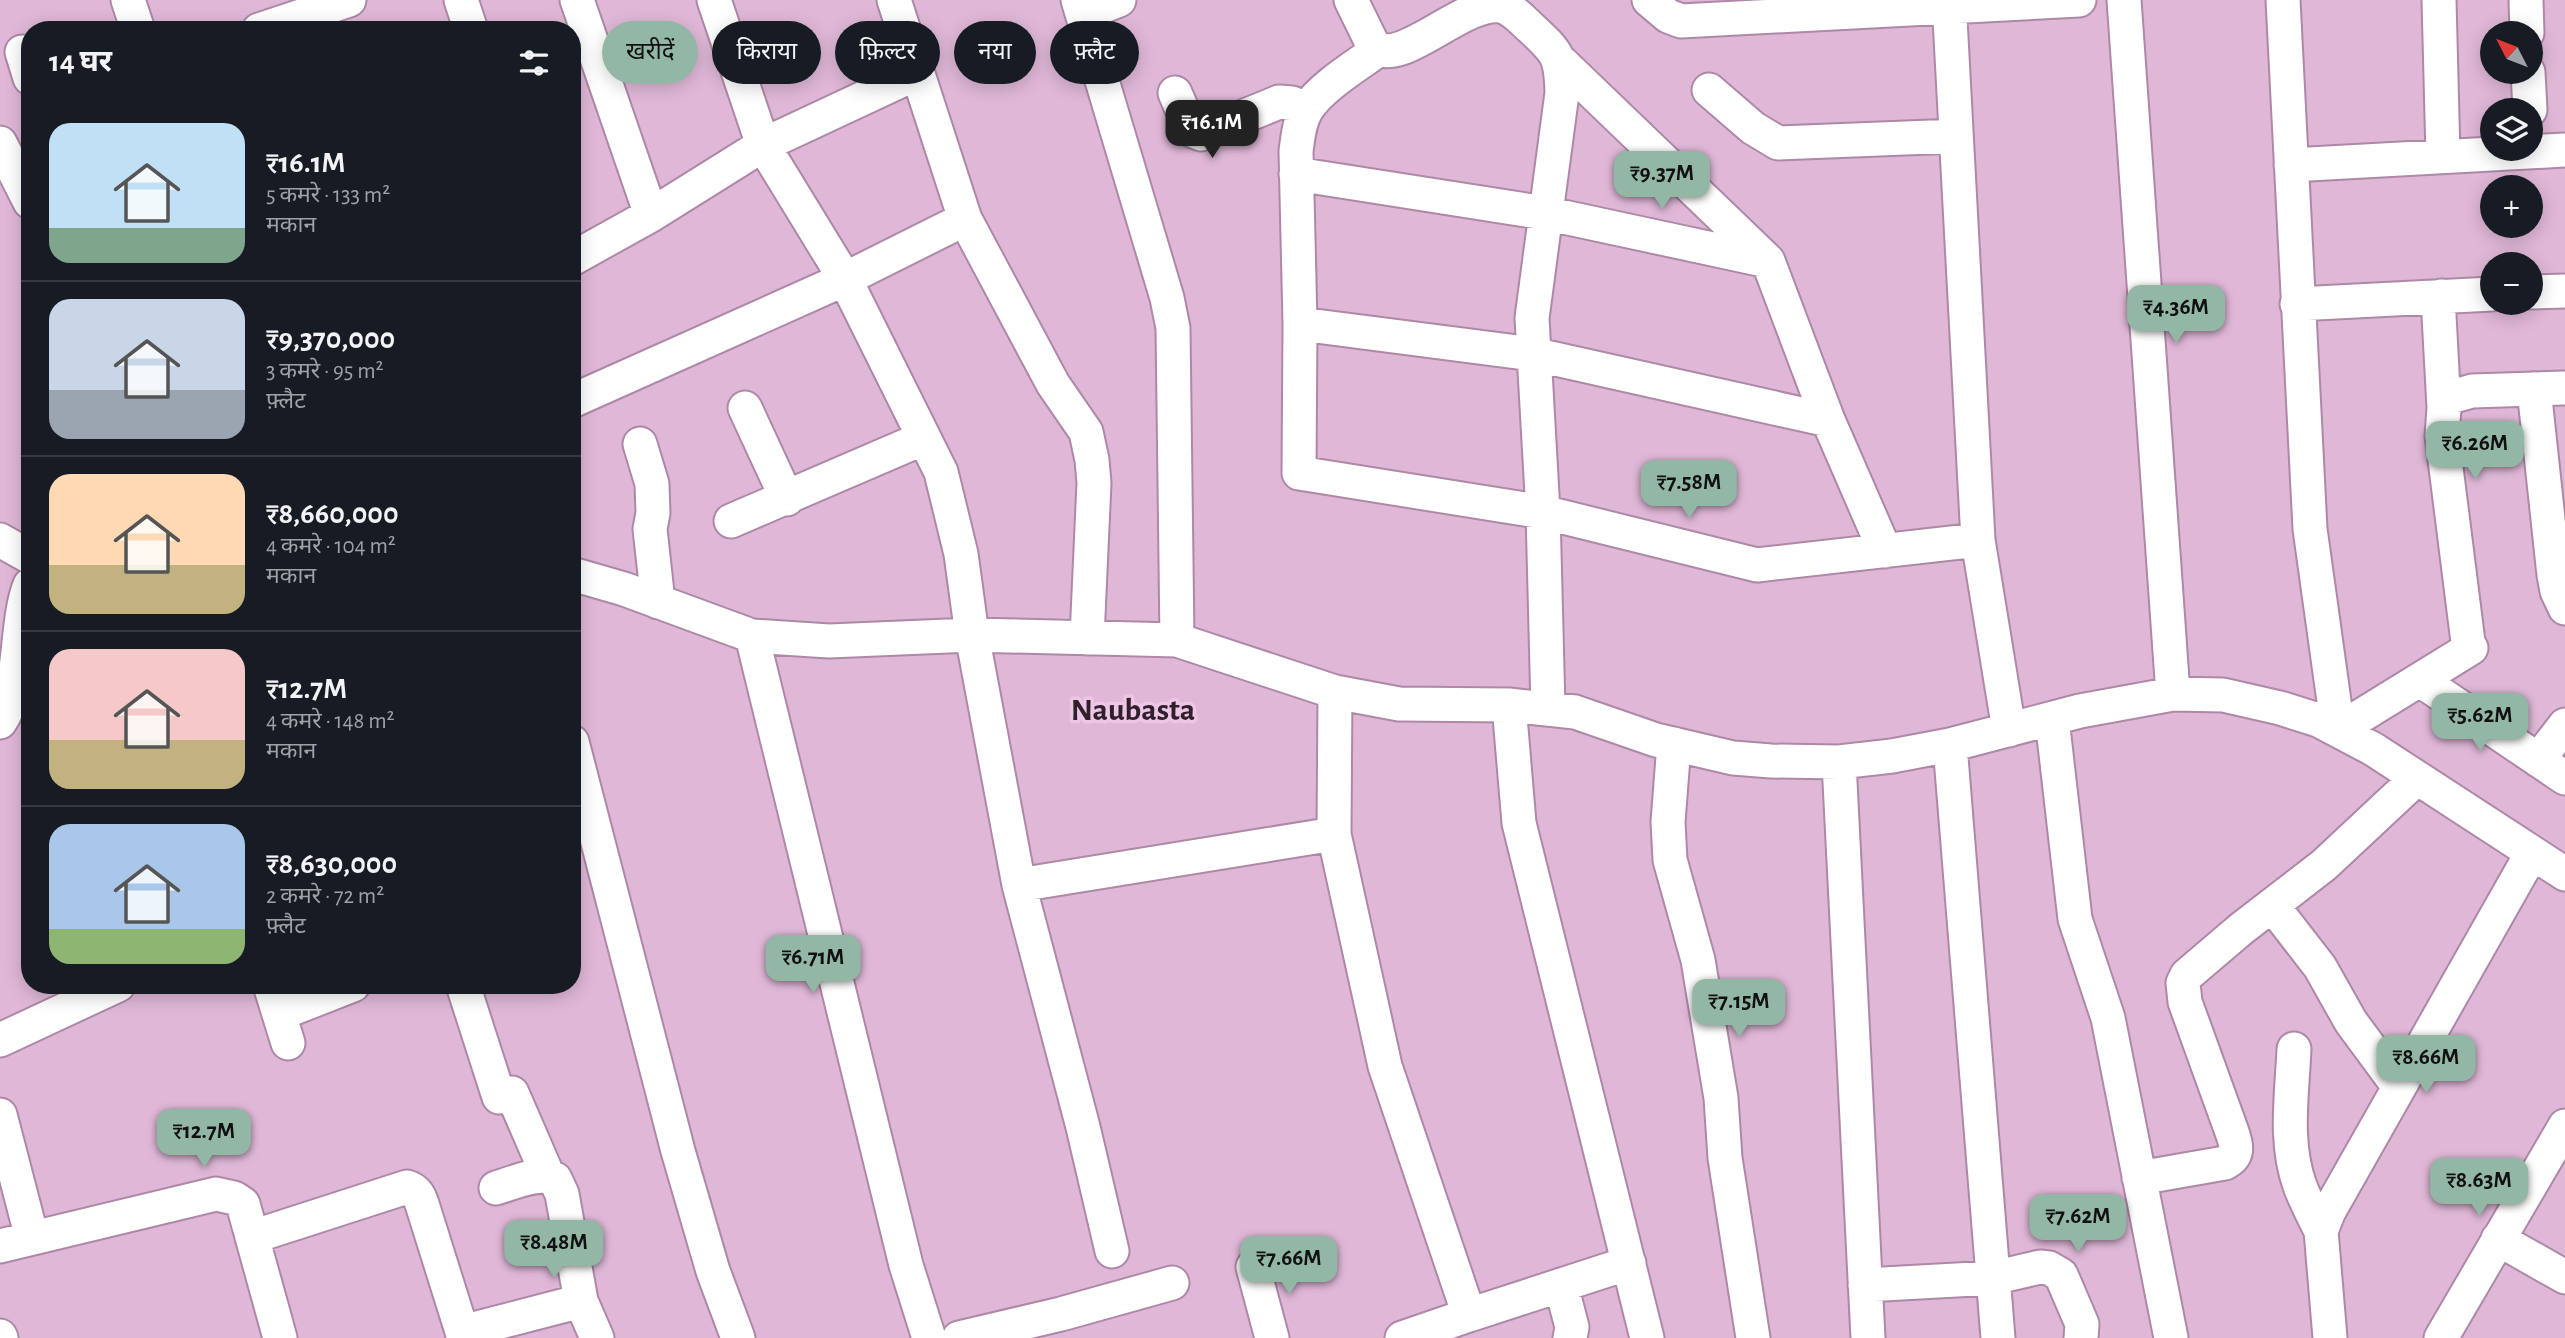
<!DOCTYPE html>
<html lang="hi">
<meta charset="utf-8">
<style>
:root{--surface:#171b24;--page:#20242c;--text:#f1f3f6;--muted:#9ea1a6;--line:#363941;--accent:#92b8a5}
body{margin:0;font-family:"Alegreya Sans","Noto Sans Devanagari",sans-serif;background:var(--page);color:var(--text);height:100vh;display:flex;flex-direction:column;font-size:26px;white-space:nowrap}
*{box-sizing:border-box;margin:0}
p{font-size:23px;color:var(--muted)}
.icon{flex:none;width:38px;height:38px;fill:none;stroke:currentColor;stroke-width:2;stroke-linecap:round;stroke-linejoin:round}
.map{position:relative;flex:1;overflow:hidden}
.details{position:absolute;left:21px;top:21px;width:560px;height:973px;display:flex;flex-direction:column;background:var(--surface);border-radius:28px;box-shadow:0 4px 18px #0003}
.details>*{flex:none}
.banner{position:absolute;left:602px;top:21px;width:665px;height:63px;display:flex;gap:14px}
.needle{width:46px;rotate:312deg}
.controls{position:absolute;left:2480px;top:21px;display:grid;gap:14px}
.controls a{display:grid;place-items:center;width:63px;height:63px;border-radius:50%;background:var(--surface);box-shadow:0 4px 18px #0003;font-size:35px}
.price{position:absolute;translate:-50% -60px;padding:0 16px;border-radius:14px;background:var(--accent);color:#111;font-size:23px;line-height:46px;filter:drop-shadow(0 2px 4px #0008)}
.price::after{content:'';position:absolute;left:50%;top:42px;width:21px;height:16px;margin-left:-10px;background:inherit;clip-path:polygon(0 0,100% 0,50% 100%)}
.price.current{background:#222;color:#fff}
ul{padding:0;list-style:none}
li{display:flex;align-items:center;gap:21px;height:175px;padding:0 28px}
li+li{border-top:2px solid var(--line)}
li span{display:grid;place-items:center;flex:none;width:196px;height:140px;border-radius:21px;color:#555}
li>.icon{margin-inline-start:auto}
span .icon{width:84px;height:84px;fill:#fffc;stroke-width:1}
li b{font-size:30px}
h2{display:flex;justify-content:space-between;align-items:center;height:84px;padding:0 28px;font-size:30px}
.chip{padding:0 24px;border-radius:32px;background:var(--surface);box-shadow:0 4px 18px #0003;font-size:24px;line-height:63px}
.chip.current{background:var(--accent);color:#111}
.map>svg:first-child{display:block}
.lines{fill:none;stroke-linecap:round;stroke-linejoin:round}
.minor-casing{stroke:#ae88a6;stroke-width:37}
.minor{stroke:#fff;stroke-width:33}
.labels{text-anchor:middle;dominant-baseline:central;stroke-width:7;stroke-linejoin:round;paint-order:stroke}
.district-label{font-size:32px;font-weight:bold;fill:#2f202c;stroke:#eec5e4}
</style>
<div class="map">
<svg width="2565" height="1338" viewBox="0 0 2565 1338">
<rect width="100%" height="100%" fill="#e0b8d7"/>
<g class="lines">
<g class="minor-casing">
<path id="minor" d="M128 0 138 30
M461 0 471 30
M577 0 651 215
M714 0 763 145 845 279 941 472 961 554 972 635 1019 885 1083 1127 1112 1251
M894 0 965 219 1053 384 1086 432 1092 460 1094 483 1087 638
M1078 0 1167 298 1173 328 1177 640
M1351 0 1373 45C1399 71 1462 0 1501 6 1513 9 1522 20 1531 28 1558 53 1561 56 1562 93L1532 318 1543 512 1548 709
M1649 0 1668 16 1681 21 2079 0
M2124 0 2173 694
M2283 0 2310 529 2338 730 2471 648
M2439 0 2443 156
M2526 0 2527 33
M1083 14 1119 0
M259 30 349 0
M1378 50C1356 66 1321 87 1307 109 1299 122 1298 137 1296 151L1300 324 1299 473 1543 512 1757 565 1978 540 1949 0
M22 52 30 78
M1561 62 1768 261 1828 420 1885 551
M2528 72 2530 110
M1709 90 1753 128 1778 143 1956 136
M1175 93 1191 130 1201 134 1279 102 1292 103 1307 109
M0 143 30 202
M2291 165 2565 150
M1296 174 1545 213 1768 261
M572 259 651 215 763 145 917 73
M2530 292 2565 291
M2441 296 2438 297 2444 408
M2297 304 2492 294
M1300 324 1533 354 1828 420
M2534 389 2554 575 2557 591 2565 608
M572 401 845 279 965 219
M745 408 787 499
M640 444 652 484 653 513 650 529 658 602
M731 521 924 438
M0 540 30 557
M1978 540 2009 730
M572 574 624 589 752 636 829 641 972 635 1177 640 1335 692 1399 704 1509 705 1575 712 1656 740 1733 758 1771 761 1839 762 1892 756 1950 745 2080 711 2173 694 2223 695 2280 708 2318 720 2373 749 2565 874
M752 636 906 1265 929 1338
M2468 642 2442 436 2444 408 2451 397 2472 391 2565 388
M2426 684 2565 778
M1335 692 1334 834 1385 1066 1469 1315 1402 1338
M1509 705 1519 823 1647 1338
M2052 719 2075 919 2108 1018 2171 1338
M0 722C22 693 15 620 30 585
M572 742 678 1151 713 1271 738 1338
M1674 744 1668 822 1670 860 1698 960 1721 1098 1725 1158 1753 1338
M1950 745 1998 1338
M2538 760 2565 725
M1839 762 1868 1338
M1019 885 1334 834
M2272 905 2320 967 2351 1022 2399 1087
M270 985 288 1043
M463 985 499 1097
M279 1014 353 985
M0 1040 118 985
M2294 1049C2292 1095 2284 1142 2300 1186 2306 1202 2314 1217 2321 1231
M512 1093 548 1176
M0 1115 32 1238
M2139 1178 2225 1163C2239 1156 2237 1146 2232 1132L2185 1002 2183 983 2187 975 2241 929 2324 865 2417 778
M496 1188C513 1183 538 1171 555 1179L562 1194 581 1301
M252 1237 407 1187C416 1190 419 1195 422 1204L464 1338
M2498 1239 2565 1277
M0 1246 216 1194 234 1198 243 1204 280 1338
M1253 1267 1272 1338
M1561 1285 1572 1327 1570 1338
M1865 1285 1993 1278 2040 1267 2049 1268 2061 1275 2082 1324 2081 1338
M1469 1315 1629 1263
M462 1332 581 1301 597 1338
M0 1336 1 1338
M959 1338 1061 1314 1172 1283
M2330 1338 2321 1231 2329 1211 2532 853
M2441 1338 2565 1126"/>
</g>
<use href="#minor" class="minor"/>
</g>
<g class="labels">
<g class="district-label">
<text x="1133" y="710">Naubasta</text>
</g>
</g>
</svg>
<div class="controls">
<a><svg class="needle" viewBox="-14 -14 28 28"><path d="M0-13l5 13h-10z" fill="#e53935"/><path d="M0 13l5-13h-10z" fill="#9ea1a6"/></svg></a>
<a><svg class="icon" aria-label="layers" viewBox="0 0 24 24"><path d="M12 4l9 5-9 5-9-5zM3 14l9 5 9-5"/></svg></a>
<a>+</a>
<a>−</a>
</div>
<b class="price current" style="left:1212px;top:160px">₹16.1M</b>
<b class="price" style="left:1662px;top:211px">₹9.37M</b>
<b class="price" style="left:2176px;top:345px">₹4.36M</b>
<b class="price" style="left:2475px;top:481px">₹6.26M</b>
<b class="price" style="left:1689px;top:520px">₹7.58M</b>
<b class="price" style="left:2480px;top:753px">₹5.62M</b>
<b class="price" style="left:813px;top:995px">₹6.71M</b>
<b class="price" style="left:1739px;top:1039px">₹7.15M</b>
<b class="price" style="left:2426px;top:1095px">₹8.66M</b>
<b class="price" style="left:204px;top:1169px">₹12.7M</b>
<b class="price" style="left:2479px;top:1218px">₹8.63M</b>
<b class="price" style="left:2078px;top:1254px">₹7.62M</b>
<b class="price" style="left:554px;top:1280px">₹8.48M</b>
<b class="price" style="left:1289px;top:1296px">₹7.66M</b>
<div class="banner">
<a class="chip current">खरीदें</a>
<a class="chip">किराया</a>
<a class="chip">फ़िल्टर</a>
<a class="chip">नया</a>
<a class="chip">फ़्लैट</a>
</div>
<section class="details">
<h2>14 घर<svg class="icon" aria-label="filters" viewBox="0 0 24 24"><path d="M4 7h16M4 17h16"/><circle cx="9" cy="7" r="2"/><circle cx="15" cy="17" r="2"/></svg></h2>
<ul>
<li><span style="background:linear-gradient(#bfe0f5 75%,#7fa58c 0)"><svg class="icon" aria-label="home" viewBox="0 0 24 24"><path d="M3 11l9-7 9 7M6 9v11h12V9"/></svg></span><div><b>₹16.1M</b><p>5 कमरे · 133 m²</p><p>मकान</p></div></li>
<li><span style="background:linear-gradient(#c9d6e8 65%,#9aa5b1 0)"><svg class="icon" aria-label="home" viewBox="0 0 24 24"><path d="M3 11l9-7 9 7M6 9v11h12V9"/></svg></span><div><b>₹9,370,000</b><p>3 कमरे · 95 m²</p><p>फ़्लैट</p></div></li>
<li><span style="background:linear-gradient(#ffd9b3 65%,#c2b280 0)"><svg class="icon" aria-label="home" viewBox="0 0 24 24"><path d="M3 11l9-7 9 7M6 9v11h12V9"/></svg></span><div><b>₹8,660,000</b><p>4 कमरे · 104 m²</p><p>मकान</p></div></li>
<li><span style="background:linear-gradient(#f6c9c9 65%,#c2b280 0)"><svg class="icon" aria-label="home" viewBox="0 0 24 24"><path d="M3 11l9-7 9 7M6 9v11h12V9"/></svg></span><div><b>₹12.7M</b><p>4 कमरे · 148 m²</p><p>मकान</p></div></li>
<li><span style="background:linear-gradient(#a9c7e8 75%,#8fb573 0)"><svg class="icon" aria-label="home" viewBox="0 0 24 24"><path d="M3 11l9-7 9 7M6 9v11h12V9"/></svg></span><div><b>₹8,630,000</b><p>2 कमरे · 72 m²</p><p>फ़्लैट</p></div></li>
</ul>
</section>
</div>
